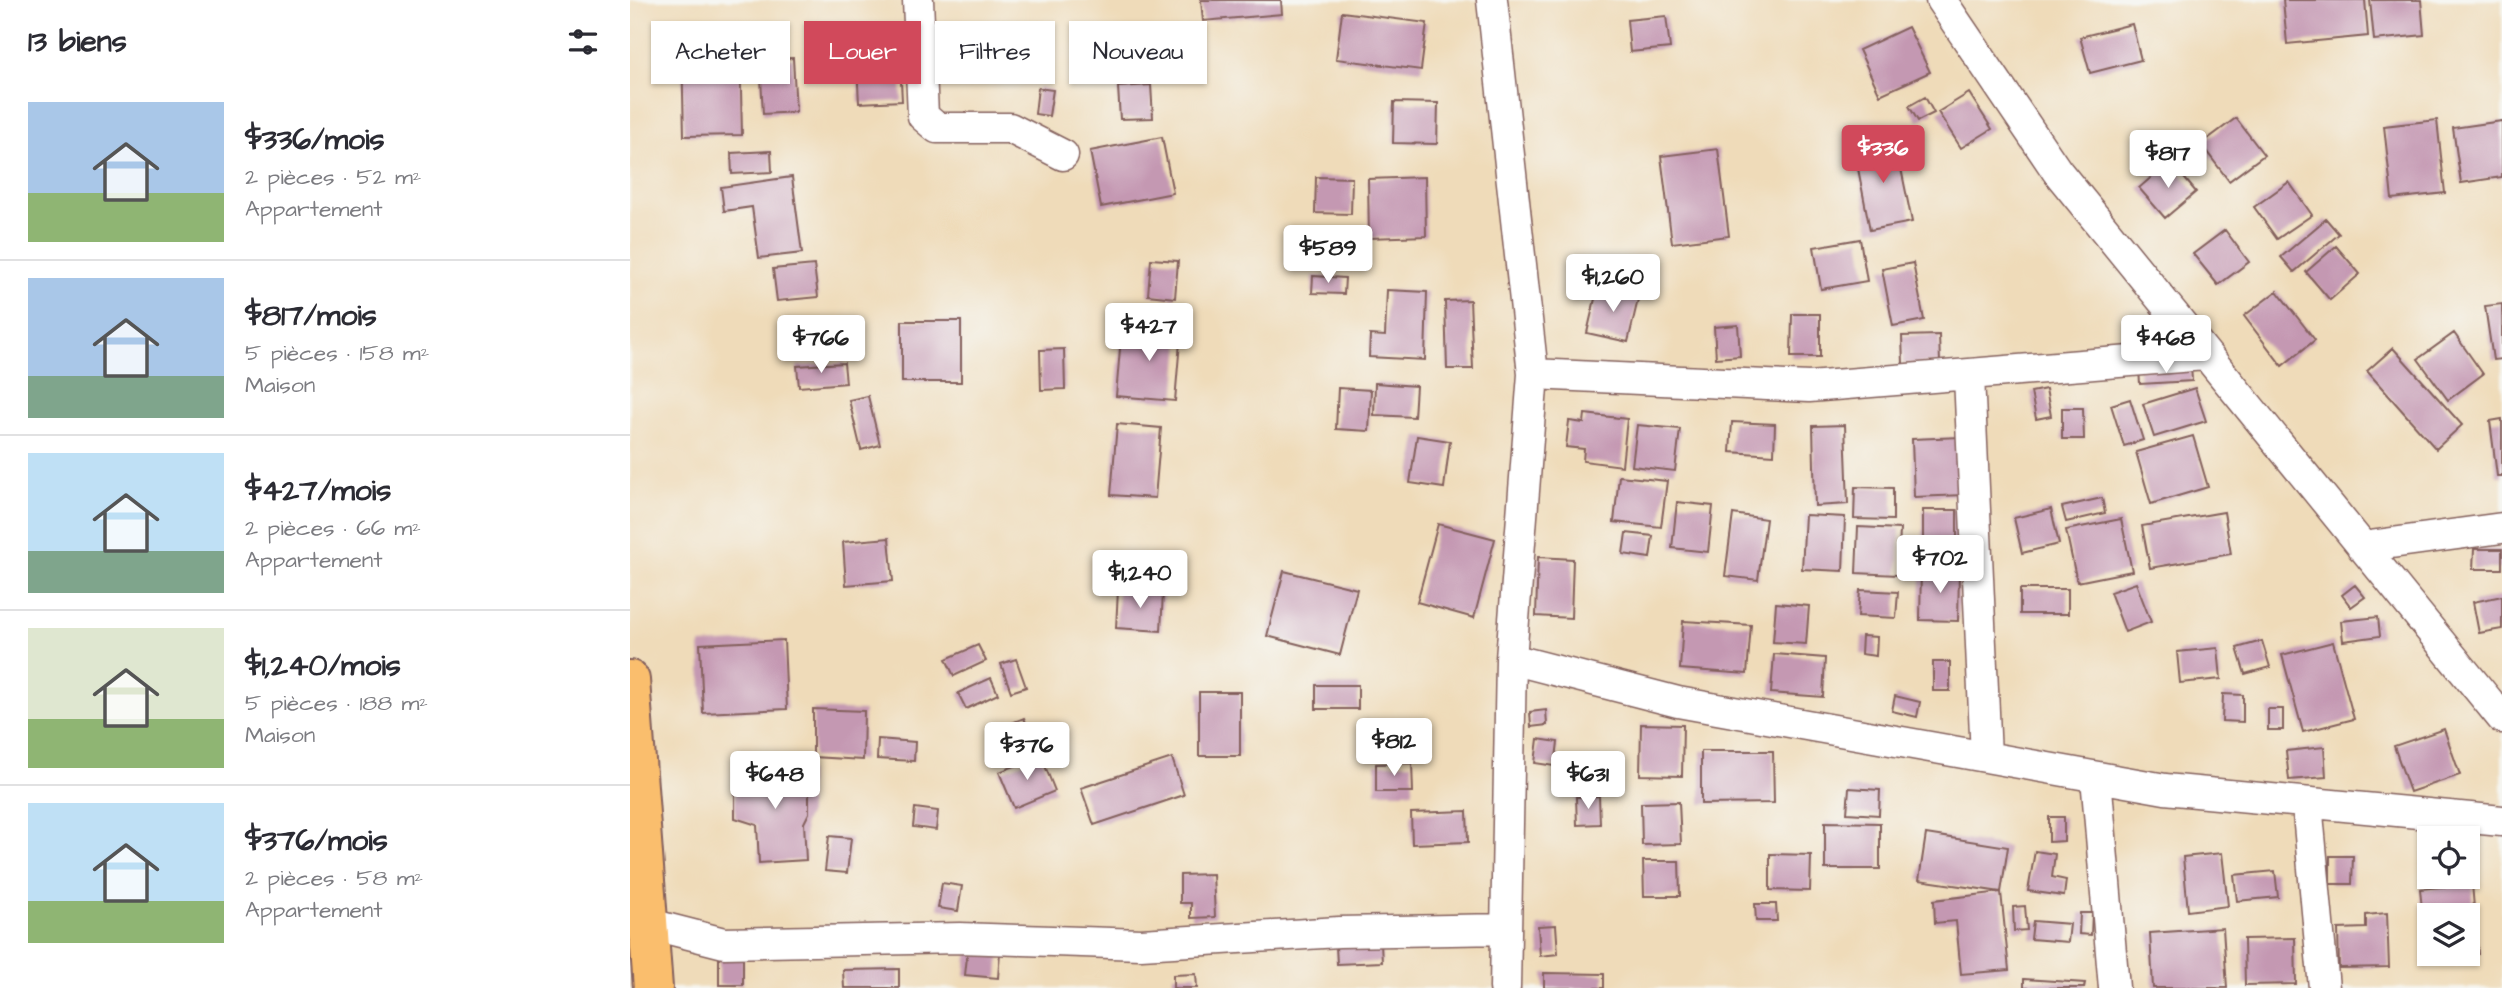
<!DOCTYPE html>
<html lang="fr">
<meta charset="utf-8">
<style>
:root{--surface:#fff;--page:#f2f2f3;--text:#2b2b33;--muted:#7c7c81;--line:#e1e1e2;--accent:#d1495b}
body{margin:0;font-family:"Architects Daughter",sans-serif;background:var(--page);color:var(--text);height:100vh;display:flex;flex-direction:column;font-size:26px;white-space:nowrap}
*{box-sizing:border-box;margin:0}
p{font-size:23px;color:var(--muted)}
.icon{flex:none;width:38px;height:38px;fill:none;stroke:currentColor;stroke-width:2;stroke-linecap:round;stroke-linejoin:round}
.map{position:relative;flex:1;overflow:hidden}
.details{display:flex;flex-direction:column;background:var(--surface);width:630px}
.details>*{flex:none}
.guide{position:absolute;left:21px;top:21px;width:665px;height:63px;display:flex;gap:14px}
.fabs{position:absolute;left:1787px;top:826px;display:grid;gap:14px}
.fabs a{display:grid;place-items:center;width:63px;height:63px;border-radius:0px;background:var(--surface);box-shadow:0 2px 5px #0004;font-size:35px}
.price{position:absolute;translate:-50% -60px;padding:0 16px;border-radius:7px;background:#fff;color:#222;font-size:23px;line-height:46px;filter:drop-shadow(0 2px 4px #0008)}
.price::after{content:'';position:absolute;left:50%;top:42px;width:21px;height:16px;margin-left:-10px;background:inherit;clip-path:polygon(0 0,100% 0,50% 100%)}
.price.active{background:var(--accent);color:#fff}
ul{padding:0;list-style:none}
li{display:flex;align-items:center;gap:21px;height:175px;padding:0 28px}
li+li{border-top:2px solid var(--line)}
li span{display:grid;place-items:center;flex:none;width:196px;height:140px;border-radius:0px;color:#555}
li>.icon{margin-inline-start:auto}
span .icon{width:84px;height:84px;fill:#fffc;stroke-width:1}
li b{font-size:30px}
h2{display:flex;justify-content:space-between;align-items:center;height:84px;padding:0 28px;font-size:30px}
.pill{padding:0 24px;border-radius:0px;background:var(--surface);box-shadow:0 2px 5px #0004;font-size:24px;line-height:63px}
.pill.active{background:var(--accent);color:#fff}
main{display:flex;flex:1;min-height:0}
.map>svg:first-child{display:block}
.building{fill:#c498b2}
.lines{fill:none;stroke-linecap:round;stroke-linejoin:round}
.minor-casing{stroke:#84615d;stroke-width:33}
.primary-casing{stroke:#84615d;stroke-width:42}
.minor{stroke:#fff;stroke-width:30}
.primary{stroke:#fabe6d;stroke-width:38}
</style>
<main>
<section class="details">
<h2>13 biens<svg class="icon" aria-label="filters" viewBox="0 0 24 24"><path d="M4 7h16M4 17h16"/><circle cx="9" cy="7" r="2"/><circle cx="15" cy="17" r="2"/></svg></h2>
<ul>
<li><span style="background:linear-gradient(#a9c7e8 65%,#8fb573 0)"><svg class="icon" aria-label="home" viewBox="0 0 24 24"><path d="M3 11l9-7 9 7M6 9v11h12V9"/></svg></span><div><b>$336/mois</b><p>2 pièces · 52 m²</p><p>Appartement</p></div></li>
<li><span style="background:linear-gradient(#a9c7e8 70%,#7fa58c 0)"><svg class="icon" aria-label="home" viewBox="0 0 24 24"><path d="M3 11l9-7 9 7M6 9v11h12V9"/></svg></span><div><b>$817/mois</b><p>5 pièces · 158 m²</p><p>Maison</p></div></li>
<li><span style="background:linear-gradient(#bfe0f5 70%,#7fa58c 0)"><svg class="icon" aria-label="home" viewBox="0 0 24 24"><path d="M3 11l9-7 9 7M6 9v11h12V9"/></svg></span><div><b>$427/mois</b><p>2 pièces · 66 m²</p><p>Appartement</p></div></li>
<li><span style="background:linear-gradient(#dfe7d0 65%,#8fb573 0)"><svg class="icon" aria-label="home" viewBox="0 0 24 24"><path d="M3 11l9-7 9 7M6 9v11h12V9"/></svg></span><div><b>$1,240/mois</b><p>5 pièces · 188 m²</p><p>Maison</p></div></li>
<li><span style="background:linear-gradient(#bfe0f5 70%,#8fb573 0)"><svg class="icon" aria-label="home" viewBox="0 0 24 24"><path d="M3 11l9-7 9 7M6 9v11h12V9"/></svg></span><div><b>$376/mois</b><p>2 pièces · 58 m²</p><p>Appartement</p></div></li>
</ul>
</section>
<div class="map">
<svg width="1872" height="988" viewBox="0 0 1872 988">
<rect width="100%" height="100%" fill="#f6f6f2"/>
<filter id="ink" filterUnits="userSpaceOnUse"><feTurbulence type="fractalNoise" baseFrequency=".0143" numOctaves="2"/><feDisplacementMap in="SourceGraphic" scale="14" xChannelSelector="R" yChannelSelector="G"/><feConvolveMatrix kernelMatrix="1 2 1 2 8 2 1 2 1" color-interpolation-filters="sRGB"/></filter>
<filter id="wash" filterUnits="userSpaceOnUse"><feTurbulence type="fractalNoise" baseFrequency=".00686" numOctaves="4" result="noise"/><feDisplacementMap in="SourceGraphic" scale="28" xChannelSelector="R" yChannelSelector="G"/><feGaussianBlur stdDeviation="1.57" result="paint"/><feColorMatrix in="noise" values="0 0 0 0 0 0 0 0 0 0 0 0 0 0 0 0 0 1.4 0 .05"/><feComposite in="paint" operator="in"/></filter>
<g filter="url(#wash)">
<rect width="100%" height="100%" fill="#efdbb9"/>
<g id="blocks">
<path class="building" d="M571 0H651L652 14 573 21Z
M1653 0H1735L1738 36 1657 44Z
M1740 0H1791L1794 35 1744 40Z
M712 12 797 23 791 70 706 59Z
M1036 16 1040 48 1000 52 997 20Z
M1502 24 1511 60 1460 73 1450 37Z
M1278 27 1300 72 1250 95 1229 50Z
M110 47 112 135 54 136 52 49Z
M163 58 166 112 133 114 130 59Z
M270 62 272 101 229 103 227 65Z
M521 85 523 118 490 119 488 87Z
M408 88 423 90 419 116 405 114Z
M1339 93 1362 129 1331 148 1308 112Z
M1295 97 1304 113 1288 121 1279 106Z
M764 102 808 103 807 144 763 143Z
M1606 118 1634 155 1599 181 1571 144Z
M1807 120 1815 193 1762 199 1754 126Z
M1872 121V177L1831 183 1823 128Z
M532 137 543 193 471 207 460 151Z
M1265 139 1282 222 1240 230 1224 148Z
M1088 149 1099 236 1042 243 1031 156Z
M141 151 142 172 102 174 101 153Z
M1540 161 1566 192 1535 218 1509 188Z
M162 177 172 253 129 258 122 207 94 211 91 187Z
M686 177 722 178 721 214 685 213Z
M795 177 796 236 739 238 738 179Z
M1659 182 1682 215 1647 239 1624 207Z
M1696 219 1709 234 1664 272 1651 257Z
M1595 230 1619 262 1588 285 1563 254Z
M1230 239 1237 281 1191 289 1184 247Z
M1706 246 1730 274 1700 300 1676 272Z
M521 259 548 261 545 298 518 295Z
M1283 263 1294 320 1263 326 1252 269Z
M184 265 188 297 147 301 143 269Z
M683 276 715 278 714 294 682 293Z
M968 286 1009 295 998 342 957 333Z
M757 290 797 292 795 360 739 357 740 335 755 336Z
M1647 291 1685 340 1652 366 1614 316Z
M840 300 843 369H817L815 301Z
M1872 304V359L1863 360 1855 306Z
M1162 314H1190V357H1161Z
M272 321H331V382H272Z
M492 325 551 330 545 401 486 396Z
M1108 325 1110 356 1086 358 1084 327Z
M1824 333 1853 374 1818 400 1788 359Z
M1309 335 1310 363 1273 364 1272 336Z
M1763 348 1832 425 1806 449 1737 371Z
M434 349 435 389 411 390 410 350Z
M214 363 216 383 169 387 167 366Z
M1561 365 1562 381 1510 384 1509 369Z
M745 383 786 386 784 417 744 415Z
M708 388 741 390 739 431 706 429Z
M1565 388 1576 421 1524 437 1513 404Z
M1416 389 1421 416 1406 419 1401 392Z
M238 396 250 445 231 450 219 400Z
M1500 399 1513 440 1494 446 1481 405Z
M1432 408H1453L1454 439H1432Z
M955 414 997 419 992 466 953 461 954 449 936 447 939 421 954 423Z
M1872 419V476H1867L1860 421Z
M1102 422 1145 424 1144 455 1100 452Z
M487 424 531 428 525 498 481 495Z
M1007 425 1050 429 1045 471 1002 466Z
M1215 425 1218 504 1185 506 1183 426Z
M787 436 820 441 814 488 780 483Z
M1563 436 1578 487 1521 504 1506 452Z
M1332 437 1334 495 1284 497 1282 439Z
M989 476 1037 481 1031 527 984 522Z
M1225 487 1263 488V520L1224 519Z
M1472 498 1475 513 1436 522 1432 507Z
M1047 502 1083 506 1078 552 1042 548Z
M1421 509 1429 544 1392 553 1384 518Z
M1293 510H1327V556H1293Z
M1594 512 1601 554 1520 568 1512 526Z
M1103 514 1136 519 1128 580 1095 576Z
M1175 515 1215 517 1213 571 1172 569Z
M1491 519 1502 571 1447 582 1436 530Z
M808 524 865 539 844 618 787 602Z
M1228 527 1270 529 1268 575 1226 573Z
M996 533 1023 536 1020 558 993 554Z
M259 538 263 581 216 585 213 542Z
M1844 549H1872V569H1843Z
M908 557 943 559 941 618 906 616Z
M1291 569 1329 570 1328 621 1290 620Z
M654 571 727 589 710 655 637 636Z
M1506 583 1521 622 1495 632 1480 592Z
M1725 585 1735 597 1721 607 1712 595Z
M1390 589H1438V614H1390Z
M488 590 533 592 531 631 486 628Z
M1230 590 1268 592 1266 618 1228 616Z
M1872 596V629L1849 633 1843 602Z
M1146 603 1179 606 1176 644 1143 642Z
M1748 617 1750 636 1713 641 1711 621Z
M1053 621 1121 625 1117 674 1050 669Z
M1232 636 1247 637 1246 656 1231 654Z
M154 640 157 709 73 713 70 644Z
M1632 641 1640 667 1615 674 1607 648Z
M1703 642 1724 719 1673 732 1652 655Z
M348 645 356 661 324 676 316 659Z
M1588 648 1591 679 1550 683 1547 652Z
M1144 654 1195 658 1193 697 1141 693Z
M386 659 396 687 381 692 371 664Z
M1303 662H1320V691H1303Z
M361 678 368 694 336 709 328 693Z
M686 685H728V709H686Z
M569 692H610V756H569Z
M1593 694 1613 695V722L1592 721Z
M1265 696 1290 702 1287 717 1262 711Z
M183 709 234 711 233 760 183 757Z
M1638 709H1653V730H1638Z
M916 710 917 725 901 727 900 712Z
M394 718 408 751 381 762 367 729Z
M736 720H768V755H736Z
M1011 724 1053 725 1052 776 1010 775Z
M1814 729 1830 775 1780 792 1764 746Z
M248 739 285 742 284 761 247 759Z
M908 739 928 742 925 766 905 763Z
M1694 747 1696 777 1659 780 1656 751Z
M1071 751H1143L1144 803 1071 804Z
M411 756 425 791 384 808 369 772Z
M542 758 554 795 464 825 451 788Z
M948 760 968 761 966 786 947 785Z
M782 763 783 792H746V764Z
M105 771H179V813L174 823 176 860 129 863 127 825 105 818Z
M1219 788 1250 790 1249 815 1217 813Z
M969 796 970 824 947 825 946 797Z
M1049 802 1051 844 1012 845 1011 803Z
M285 808 308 811 306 830 283 827Z
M837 811 838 842 782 844 781 813Z
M1419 817H1434V841L1419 842Z
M1195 822 1250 823V869H1195Z
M1296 834 1378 847 1371 892 1289 880Z
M199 836 221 838 217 873 195 871Z
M1405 851 1425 854 1422 877 1436 880 1434 896 1398 891Z
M1592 853 1598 906 1558 911 1553 857Z
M1140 854 1181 855 1180 891 1140 890Z
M1700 856H1723L1722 884H1700Z
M1013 861H1049L1050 896H1014Z
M1645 871 1648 897 1607 901 1604 875Z
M583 874 585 917 561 918V903H550V875Z
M312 883 332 886 328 911 308 908Z
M1842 884 1848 954 1838 955V915H1799V954H1833V956L1797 959 1790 889Z
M1371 892 1379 970 1331 974 1326 921 1305 923 1304 900Z
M1125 904H1146L1147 921H1126Z
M1395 906 1397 930 1384 931 1383 907Z
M1450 913H1462L1461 935 1449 934Z
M1757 913 1759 967 1709 968 1708 929 1736 928V915Z
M1403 921 1440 924 1438 942 1401 939Z
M926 925 928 954 910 956 908 926Z
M1593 928 1597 988H1523L1520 933Z
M1665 938 1666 984 1615 985 1614 939Z
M751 944 752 962 707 964 706 946Z
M338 948 370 952 368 978 335 975Z
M89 956H113V985H89Z
M269 969V988H214L213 970Z
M914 973 974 974V988H914Z
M566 974 567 988H543V975Z
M1394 979 1455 983 1454 988H1394Z"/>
</g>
</g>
<g filter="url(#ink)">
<use href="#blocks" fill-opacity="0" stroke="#84615d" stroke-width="2"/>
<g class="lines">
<g class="minor-casing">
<path id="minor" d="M288 0 293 116 307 128H380L433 155
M862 0 903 374 1179 387 1575 355
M1311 0 1427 171 1872 718
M1339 376 1356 757
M1732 547 1872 528
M881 659 903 374
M1466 777 1484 988
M1677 803 1694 988
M0 919 94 943 330 938 511 944 709 932 876 929
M875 988 881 659 1048 702 1535 789 1872 821"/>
</g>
<g class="primary-casing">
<path id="primary" d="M0 680 23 988"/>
</g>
<use href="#minor" class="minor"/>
<use href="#primary" class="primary"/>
</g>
</g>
</svg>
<div class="fabs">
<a><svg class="icon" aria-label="locate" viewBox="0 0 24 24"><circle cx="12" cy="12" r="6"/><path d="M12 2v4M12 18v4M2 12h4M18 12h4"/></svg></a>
<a><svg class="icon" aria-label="layers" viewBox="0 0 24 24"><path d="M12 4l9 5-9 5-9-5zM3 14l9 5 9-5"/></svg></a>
</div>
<b class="price active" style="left:1253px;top:185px">$336</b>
<b class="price" style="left:1538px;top:190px">$817</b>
<b class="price" style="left:698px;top:285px">$589</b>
<b class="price" style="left:983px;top:314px">$1,260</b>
<b class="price" style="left:519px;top:363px">$427</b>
<b class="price" style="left:191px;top:375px">$766</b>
<b class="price" style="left:1536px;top:375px">$468</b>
<b class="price" style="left:1310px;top:595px">$702</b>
<b class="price" style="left:510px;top:610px">$1,240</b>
<b class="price" style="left:764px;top:778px">$812</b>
<b class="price" style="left:397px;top:782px">$376</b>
<b class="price" style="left:145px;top:811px">$648</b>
<b class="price" style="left:958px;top:811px">$631</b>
<div class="guide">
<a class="pill">Acheter</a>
<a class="pill active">Louer</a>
<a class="pill">Filtres</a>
<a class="pill">Nouveau</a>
</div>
</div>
</main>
